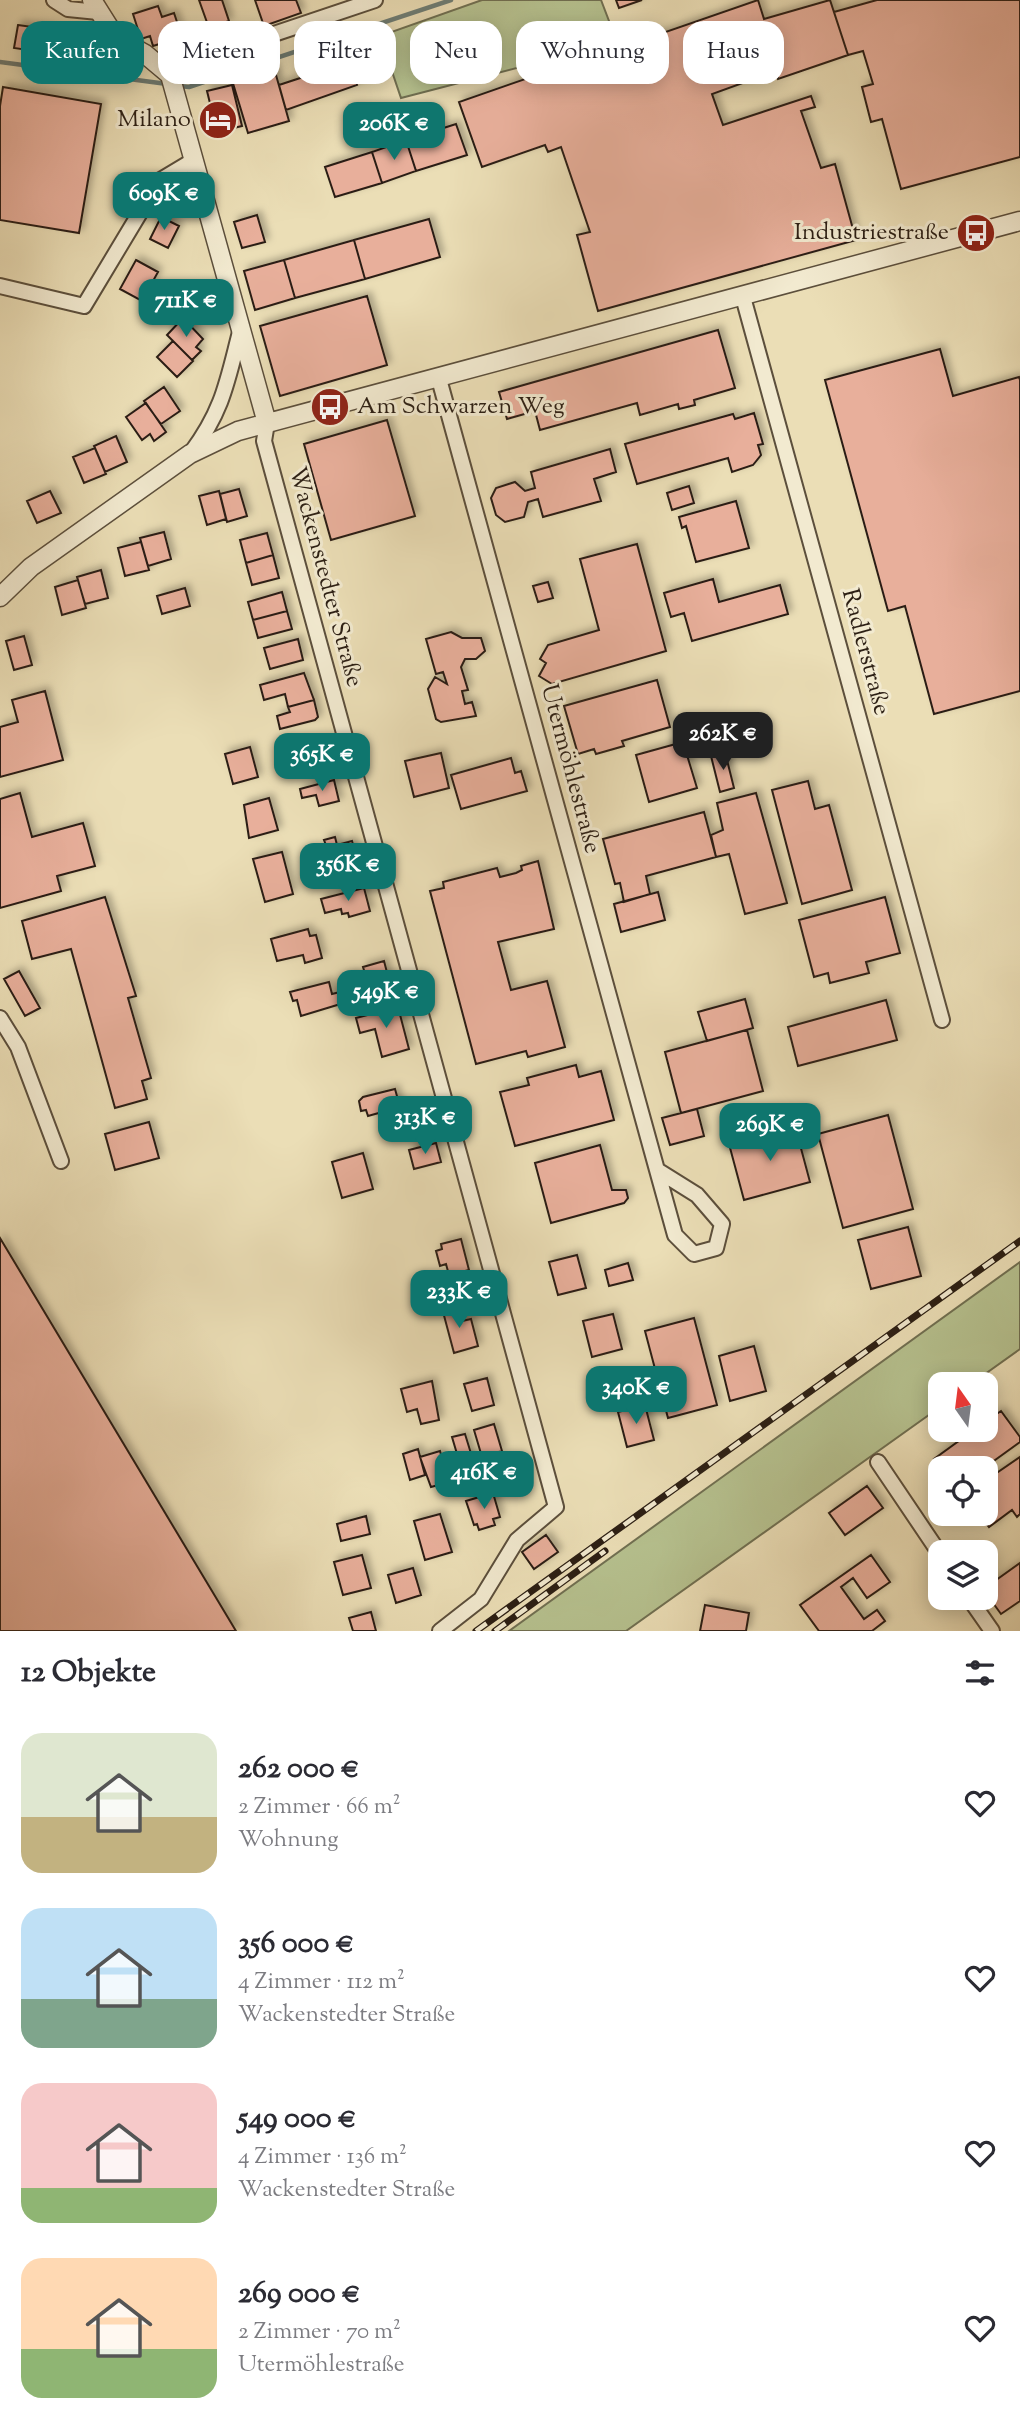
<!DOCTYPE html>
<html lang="de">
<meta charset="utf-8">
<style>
:root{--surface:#fff;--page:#f2f2f3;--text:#2b2b33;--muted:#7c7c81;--accent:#0f766e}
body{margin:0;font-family:"Sorts Mill Goudy",serif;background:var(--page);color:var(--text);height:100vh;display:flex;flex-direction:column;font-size:26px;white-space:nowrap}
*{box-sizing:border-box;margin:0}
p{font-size:23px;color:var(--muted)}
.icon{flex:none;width:38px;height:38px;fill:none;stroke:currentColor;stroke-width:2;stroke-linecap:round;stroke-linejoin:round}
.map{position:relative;height:1631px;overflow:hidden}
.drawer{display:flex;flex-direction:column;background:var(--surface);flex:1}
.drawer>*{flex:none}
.top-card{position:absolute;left:21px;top:21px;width:978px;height:63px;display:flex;gap:14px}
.needle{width:46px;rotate:346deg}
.tools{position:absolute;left:928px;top:1372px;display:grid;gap:14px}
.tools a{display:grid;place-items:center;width:70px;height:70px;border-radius:14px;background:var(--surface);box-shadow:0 4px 18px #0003;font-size:35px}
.price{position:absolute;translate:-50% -60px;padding:0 16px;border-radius:14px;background:var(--accent);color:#fff;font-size:23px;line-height:46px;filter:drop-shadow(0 2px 4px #0008)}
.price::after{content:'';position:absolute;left:50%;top:42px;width:21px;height:16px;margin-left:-10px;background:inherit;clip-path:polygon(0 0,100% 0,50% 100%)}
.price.selected{background:#222;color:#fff}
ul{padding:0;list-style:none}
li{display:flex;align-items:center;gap:21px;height:175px;padding:0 21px}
li span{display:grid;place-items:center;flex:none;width:196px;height:140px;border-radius:21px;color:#555}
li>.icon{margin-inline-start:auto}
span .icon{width:84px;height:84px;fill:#fffc;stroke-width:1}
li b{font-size:30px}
h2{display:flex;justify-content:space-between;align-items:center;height:84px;padding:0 21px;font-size:30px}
.chip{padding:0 24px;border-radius:21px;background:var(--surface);box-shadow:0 4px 18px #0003;font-size:24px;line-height:63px}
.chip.selected{background:var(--accent);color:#fff}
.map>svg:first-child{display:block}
.green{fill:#b6c18f;stroke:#717052;stroke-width:2}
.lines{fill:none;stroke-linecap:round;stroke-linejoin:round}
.stream{stroke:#6e7d75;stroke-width:4.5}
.building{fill:#e8af9b;stroke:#2c1f14;stroke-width:2;filter:url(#shadow)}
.minor-casing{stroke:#5c4f3c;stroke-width:18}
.tertiary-casing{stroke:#5c4f3c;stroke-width:21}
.minor{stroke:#f2ead0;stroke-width:14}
.tertiary{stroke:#f2ead0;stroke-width:18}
.rail-casing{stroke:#2c1f14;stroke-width:7}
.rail{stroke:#f2ead0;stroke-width:4.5;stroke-dasharray:13;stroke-linecap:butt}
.labels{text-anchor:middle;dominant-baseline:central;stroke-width:6;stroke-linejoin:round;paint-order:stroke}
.poi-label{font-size:24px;fill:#2c1f14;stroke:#f2ead0;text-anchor:end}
.street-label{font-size:24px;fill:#2c1f14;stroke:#f2ead0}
</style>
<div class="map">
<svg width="1020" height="1631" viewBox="0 0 1020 1631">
<defs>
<filter id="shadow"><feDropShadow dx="4" dy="-4" stdDeviation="3.5" flood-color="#0004"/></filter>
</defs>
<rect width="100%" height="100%" fill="#ebdeb6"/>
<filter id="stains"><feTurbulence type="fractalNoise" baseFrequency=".00286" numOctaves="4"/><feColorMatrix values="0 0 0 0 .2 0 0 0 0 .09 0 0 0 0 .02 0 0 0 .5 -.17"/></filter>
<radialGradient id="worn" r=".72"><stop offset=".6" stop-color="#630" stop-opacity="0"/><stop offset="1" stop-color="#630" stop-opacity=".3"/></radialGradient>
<path class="green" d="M482 0H601L617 42 401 98 380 36Z
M1020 1262V1349L971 1384H940V1407L626 1631H509Z"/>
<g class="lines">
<path class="stream" d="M0 62 167 84
M180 86 189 87 451 0"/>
</g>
<path class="building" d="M199 0H222L229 21 209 28Z
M255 0H296L301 13 264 26Z
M616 0H642L619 8Z
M758 0 764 19 830 0 848 55 778 79 776 71 712 94 723 125 811 96 815 107 801 111 821 168 835 164 856 240 598 311 577 235 590 232 561 147 548 152 545 145 482 167 459 102 583 59 590 64 627 51 625 46Z
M877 0H1020V157L901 189 882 119 871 122 862 87 873 84 863 51 848 55 834 12Z
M158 6 162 17 174 13 182 37 153 46 150 36 141 39 133 14Z
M18 25 54 30 52 41 96 47 93 66 48 60 49 53 14 48Z
M349 62 357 85 286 110 279 85Z
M274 68 289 121 248 133 232 80Z
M232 85 242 126 217 132 207 91Z
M3 87 101 104 79 233 0 220V106Z
M456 124 467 155 416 171 406 140Z
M406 140 416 171 382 183 372 152Z
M372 152 382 183 335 197 325 167Z
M257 215 265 242 242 248 234 222Z
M161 217 179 226 168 248 150 239Z
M429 219 440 257 365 279 354 240Z
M354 240 365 279 295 298 284 260Z
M136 260 158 272 142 301 120 289Z
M284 260 295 298 255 310 244 271Z
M367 296 387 365 280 396 260 326Z
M183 318 203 339 196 347 201 351 192 360 167 335Z
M718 330 735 388 694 400 695 405 679 409 678 404 640 415 637 403 540 430 535 411 507 419 499 392Z
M173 341 193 361 177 377 157 357Z
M940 349 953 396 1019 377 1020 380V691L934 714 905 606 888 611 825 380Z
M164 387 180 411 161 424 144 401Z
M146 403 166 432 154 441 150 434 142 440 126 417Z
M754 413 763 444 758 445 761 455 753 465 732 472 728 458 637 484 625 444 733 414 735 419Z
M387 420 415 516 331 540 304 444Z
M116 436 127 462 105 472 94 446Z
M95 448 106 474 84 483 73 457Z
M610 449 616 472 594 479 601 501 543 517 538 499 528 502 524 517 505 522 496 515 491 498 496 488 515 482 525 491 535 488 531 472Z
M689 486 694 503 672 510 667 493Z
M239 489 247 516 227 522 220 494Z
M50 491 61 513 37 523 27 501Z
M219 491 226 519 207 525 199 496Z
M736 501 749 548 696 562 686 526 682 528 679 517Z
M164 532 171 559 148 566 140 538Z
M267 533 273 555 246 563 240 540Z
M141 542 149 570 125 576 118 548Z
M637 544 666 651 552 684 539 676 546 663 540 659 548 645 599 630 580 559Z
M273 555 279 578 252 585 246 563Z
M101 570 108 598 85 604 77 577Z
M713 579 719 602 780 585 788 614 692 641 684 613 671 617 664 593Z
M78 580 86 608 62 615 55 587Z
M548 582 553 598 538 602 533 586Z
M185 588 190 606 162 614 157 596Z
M282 592 287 611 253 620 248 602Z
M287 611 292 629 258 638 253 620Z
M451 632 462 638H481L485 651 476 659H465L461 667 468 690 462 691 465 704 472 702 476 716 441 722 436 719 428 689 435 677 447 684 443 672 436 674 426 639Z
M24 636 32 665 14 670 6 641Z
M298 639 303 660 270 669 264 648Z
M304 673 314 700 288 707 285 694 264 700 260 685Z
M657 680 670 727 622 741 624 746 596 754 594 749 578 754 564 706Z
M45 691 63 760 0 777V727L18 722 12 700Z
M314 700 318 717 315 720 280 729 277 716 290 712 288 707Z
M683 742 697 788 649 802 636 755Z
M250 747 258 777 233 784 225 754Z
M725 752 734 788 720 792 711 756Z
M441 753 449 788 414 797 405 761Z
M511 758 515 773 521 771 527 791 461 809 451 775Z
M334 780 339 801 319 806 316 795 302 798 300 789Z
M808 781 815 809 829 805 852 890 802 904 772 790Z
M20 793 32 837 83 823 95 866 57 876 61 891 0 908V799Z
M756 793 787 903 745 914 729 854 716 857 711 835 723 830 717 803Z
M269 798 278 830 249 838 244 805Z
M704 812 716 857 646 876 650 894 624 902 620 883 615 884 603 839Z
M335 837 337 845 352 841 359 865 336 871 324 840Z
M282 852 293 894 265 902 253 859Z
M538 861 554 929 498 942 511 990 547 981 565 1047 528 1057 526 1051 476 1064 430 891 444 888 443 882 497 868 500 877 516 873 522 870 521 866Z
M364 888 370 911 349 917 348 913 342 914 341 909 325 913 321 899Z
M658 892 665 920 621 932 614 904Z
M105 897 136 996 128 998 151 1078 142 1081 147 1099 115 1108 71 949 32 959 22 921Z
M885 897 900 953 866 962 869 973 830 983 828 973 814 977 799 920Z
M308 929 310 936 316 935 322 958 305 963 303 955 277 961 271 939Z
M384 961 390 984 351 994 347 978 356 975 358 983 367 980 363 967Z
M19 971 40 1008 25 1016 4 979Z
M329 982 332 994 344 991 347 1002 301 1016 297 1000 293 1001 290 992Z
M745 999 753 1028 707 1041 698 1012Z
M886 1000 897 1040 798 1066 788 1027Z
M398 1007 409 1049 382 1057 375 1029 360 1033 356 1018Z
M747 1030 763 1091 681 1113 665 1052Z
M576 1065 579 1077 601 1071 614 1120 515 1146 500 1092 529 1085 527 1078Z
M395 1089 400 1107 368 1116 366 1110 361 1111 359 1101 363 1097Z
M697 1109 704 1136 670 1145 662 1118Z
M888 1115 913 1209 843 1228 818 1134Z
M149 1122 159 1158 115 1170 105 1134Z
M795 1126 810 1182 744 1200 729 1144Z
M436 1143 441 1162 414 1169 409 1150Z
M600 1145 612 1190H626L628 1198 624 1203 551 1223 535 1163Z
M363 1153 373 1189 342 1198 332 1162Z
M908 1227 921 1276 871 1289 858 1240Z
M0 1238 236 1631H0Z
M461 1239 469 1270 449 1275 446 1264 440 1266 436 1251 442 1249 441 1244Z
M577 1255 586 1288 558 1295 549 1262Z
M628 1263 633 1280 609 1286 605 1270Z
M457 1304 462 1321 471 1319 478 1346 454 1353 442 1308Z
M613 1314 622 1349 592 1357 583 1321Z
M694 1318 717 1405 668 1418 645 1331Z
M754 1346 766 1391 730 1401 719 1356Z
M487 1378 494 1405 472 1411 464 1384Z
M432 1381 439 1420 421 1424 417 1409 407 1412 401 1389Z
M645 1405 654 1440 627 1447 618 1412Z
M1001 1411 1020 1437V1442L984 1468H941L934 1459 974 1430H985V1422Z
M494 1424 502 1451 482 1457 474 1430Z
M465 1434 473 1460 460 1464 452 1437Z
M418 1449 425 1475 410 1480 403 1454Z
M440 1451 449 1482 431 1487 420 1457Z
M1020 1457V1514L1017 1517 1012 1510 989 1527 979 1514H985V1481Z
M867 1486 883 1508 845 1535 829 1513Z
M493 1493 500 1517 493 1519 495 1525 479 1530 477 1524 474 1525 466 1501Z
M440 1514 452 1552 425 1560 414 1521Z
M366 1516 370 1534 341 1541 337 1524Z
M546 1535 558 1552 534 1569 522 1552Z
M362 1555 371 1588 343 1595 334 1562Z
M871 1555 890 1582 867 1598 853 1578 841 1587 864 1619 877 1610 885 1621 872 1631H819L800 1605Z
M1020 1563V1601L1001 1614 985 1592V1588Z
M413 1568 421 1595 396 1603 388 1575Z
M705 1605 749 1613 746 1631H700Z
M371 1612 376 1631H353L349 1618Z"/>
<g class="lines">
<g class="minor-casing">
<path id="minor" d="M54 0 68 9 98 12
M167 70 375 0
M0 286 84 306 159 181 194 160
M743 297 942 1020
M439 379 657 1170 675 1235 694 1254 716 1248 722 1224 697 1195 657 1170
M267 423 264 441 556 1507 517 1540 481 1599 440 1631
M191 453C223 410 227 382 240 332
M0 1018 18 1047 61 1161
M878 1462 940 1554
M969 1598 992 1631"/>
</g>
<g class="tertiary-casing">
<path id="tertiary" d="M92 0 116 38 145 54 170 75 267 423
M0 597 31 567 190 454 238 431 1020 221"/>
</g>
<use href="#minor" class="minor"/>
<use href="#tertiary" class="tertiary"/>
<g class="rail-casing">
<path id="rail" d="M476 1631 1020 1241
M495 1631 605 1551"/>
</g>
<use href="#rail" class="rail"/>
</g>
<defs>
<g id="hotel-disc" transform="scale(2.0125)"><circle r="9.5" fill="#8f2418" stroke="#f2ead0"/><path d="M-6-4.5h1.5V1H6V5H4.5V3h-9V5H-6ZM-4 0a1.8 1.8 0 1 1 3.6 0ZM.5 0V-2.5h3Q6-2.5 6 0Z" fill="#fff"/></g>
<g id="bus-disc" transform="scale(2.0125)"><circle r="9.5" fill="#8f2418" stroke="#f2ead0"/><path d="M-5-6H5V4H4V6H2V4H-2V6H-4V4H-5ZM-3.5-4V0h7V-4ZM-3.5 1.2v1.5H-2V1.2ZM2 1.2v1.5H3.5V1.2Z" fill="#fff"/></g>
</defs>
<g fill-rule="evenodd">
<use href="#hotel-disc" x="218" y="120"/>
<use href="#bus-disc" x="976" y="233"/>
<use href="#bus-disc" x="330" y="407"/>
</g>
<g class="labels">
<g class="poi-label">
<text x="191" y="120">Milano</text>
<text x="949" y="233">Industriestraße</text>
<text x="357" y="407" text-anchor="start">Am Schwarzen Weg</text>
</g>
<g class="street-label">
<text transform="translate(325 577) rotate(75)">Wackenstedter Straße</text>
<text transform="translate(865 652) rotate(75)">Radlerstraße</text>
<text transform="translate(570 769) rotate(75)">Utermöhlestraße</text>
</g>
</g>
<rect width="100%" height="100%" filter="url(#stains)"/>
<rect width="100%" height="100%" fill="url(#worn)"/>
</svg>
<div class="tools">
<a><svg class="needle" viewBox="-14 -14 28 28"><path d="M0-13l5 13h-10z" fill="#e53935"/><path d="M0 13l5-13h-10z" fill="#7c7c81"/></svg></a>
<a><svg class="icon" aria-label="locate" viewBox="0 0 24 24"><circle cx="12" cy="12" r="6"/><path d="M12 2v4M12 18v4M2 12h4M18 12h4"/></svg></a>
<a><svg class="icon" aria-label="layers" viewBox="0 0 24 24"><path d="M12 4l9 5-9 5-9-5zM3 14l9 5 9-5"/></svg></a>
</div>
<b class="price" style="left:394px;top:162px">206K €</b>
<b class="price" style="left:164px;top:232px">609K €</b>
<b class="price" style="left:186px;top:339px">711K €</b>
<b class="price selected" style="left:723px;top:772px">262K €</b>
<b class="price" style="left:322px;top:793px">365K €</b>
<b class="price" style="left:348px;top:903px">356K €</b>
<b class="price" style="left:386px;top:1030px">549K €</b>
<b class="price" style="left:425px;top:1156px">313K €</b>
<b class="price" style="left:770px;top:1163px">269K €</b>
<b class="price" style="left:459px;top:1330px">233K €</b>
<b class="price" style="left:636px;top:1426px">340K €</b>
<b class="price" style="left:484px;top:1511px">416K €</b>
<div class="top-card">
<a class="chip selected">Kaufen</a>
<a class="chip">Mieten</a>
<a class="chip">Filter</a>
<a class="chip">Neu</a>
<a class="chip">Wohnung</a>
<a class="chip">Haus</a>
</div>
</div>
<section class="drawer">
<h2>12 Objekte<svg class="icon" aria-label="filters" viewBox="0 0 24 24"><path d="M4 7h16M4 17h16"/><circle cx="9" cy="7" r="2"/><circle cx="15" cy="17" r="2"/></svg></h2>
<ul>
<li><span style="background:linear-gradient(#dfe7d0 60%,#c2b280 0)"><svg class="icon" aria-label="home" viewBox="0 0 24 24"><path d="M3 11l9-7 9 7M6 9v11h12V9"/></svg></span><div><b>262 000 €</b><p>2 Zimmer · 66 m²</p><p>Wohnung</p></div><svg class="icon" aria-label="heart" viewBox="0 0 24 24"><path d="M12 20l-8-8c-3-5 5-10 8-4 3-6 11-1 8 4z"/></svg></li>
<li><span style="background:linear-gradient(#bfe0f5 65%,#7fa58c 0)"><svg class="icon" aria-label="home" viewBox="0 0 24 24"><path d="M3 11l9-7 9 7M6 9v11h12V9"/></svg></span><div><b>356 000 €</b><p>4 Zimmer · 112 m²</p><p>Wackenstedter Straße</p></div><svg class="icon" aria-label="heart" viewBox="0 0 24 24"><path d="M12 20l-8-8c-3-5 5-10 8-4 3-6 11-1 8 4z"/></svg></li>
<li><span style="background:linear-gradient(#f6c9c9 75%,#8fb573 0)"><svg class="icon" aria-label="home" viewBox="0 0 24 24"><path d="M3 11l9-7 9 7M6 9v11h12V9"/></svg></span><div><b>549 000 €</b><p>4 Zimmer · 136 m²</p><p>Wackenstedter Straße</p></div><svg class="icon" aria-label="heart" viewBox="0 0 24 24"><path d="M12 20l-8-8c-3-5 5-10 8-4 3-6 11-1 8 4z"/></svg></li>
<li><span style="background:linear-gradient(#ffd9b3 65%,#8fb573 0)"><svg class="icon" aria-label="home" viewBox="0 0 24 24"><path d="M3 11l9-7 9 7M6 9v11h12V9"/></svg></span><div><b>269 000 €</b><p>2 Zimmer · 70 m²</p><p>Utermöhlestraße</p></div><svg class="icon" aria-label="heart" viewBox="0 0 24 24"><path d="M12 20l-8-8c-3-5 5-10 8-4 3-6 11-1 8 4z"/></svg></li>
</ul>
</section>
